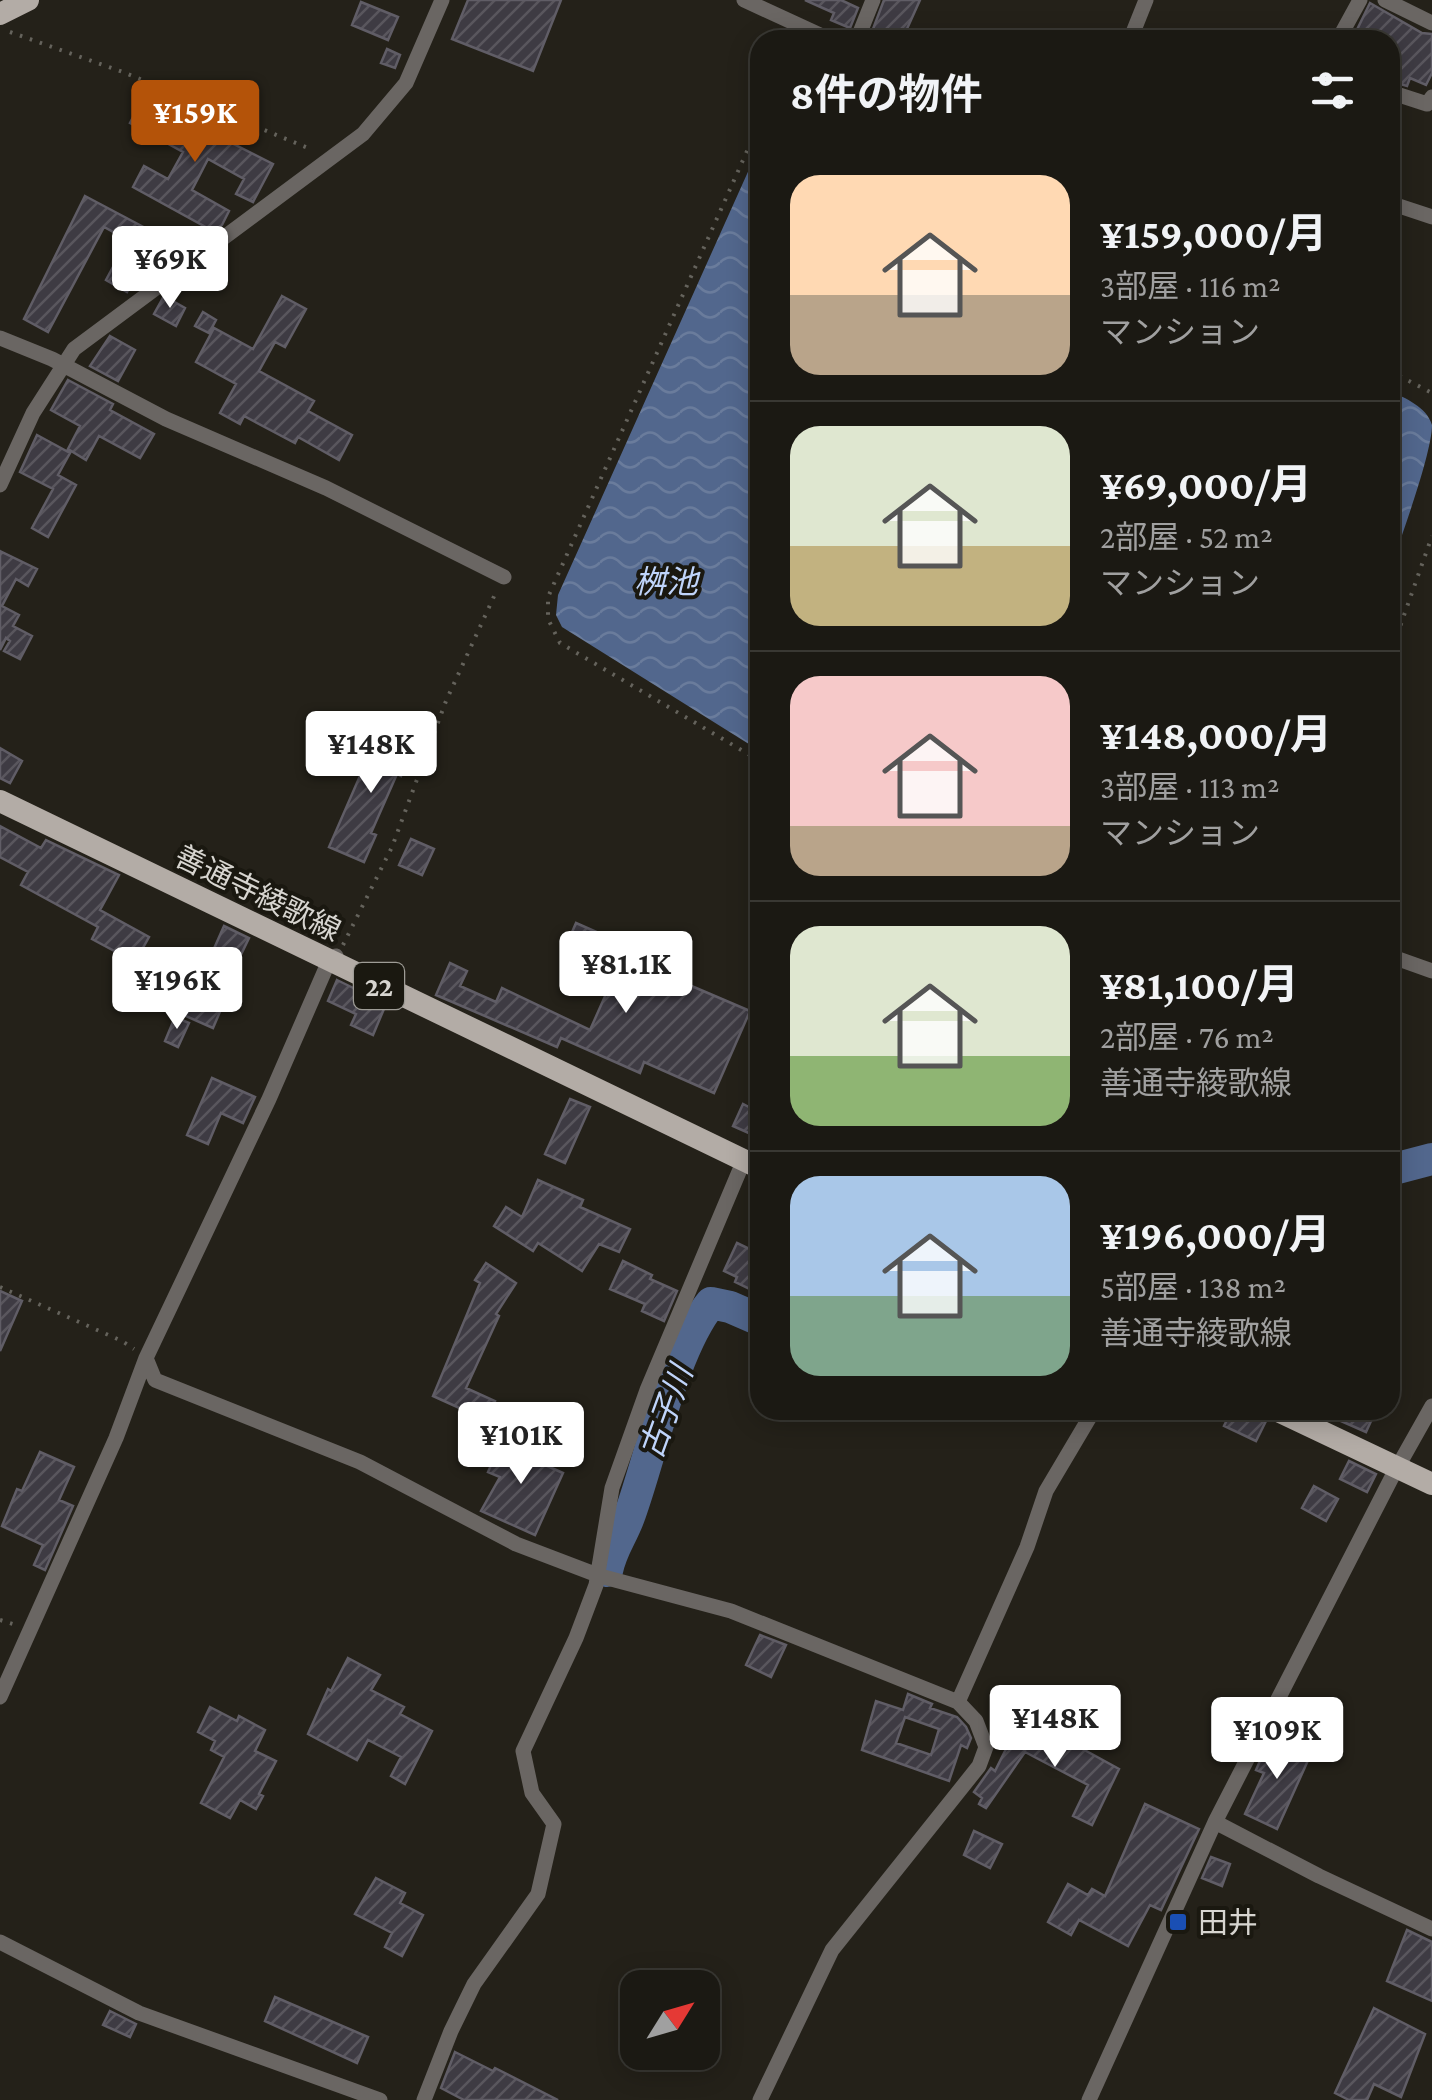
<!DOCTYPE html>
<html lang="ja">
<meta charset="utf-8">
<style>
:root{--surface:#1b1913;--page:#24221c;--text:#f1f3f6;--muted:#a0a0a0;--line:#393833;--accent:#b45309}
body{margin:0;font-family:"Crimson Pro","Noto Sans JP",serif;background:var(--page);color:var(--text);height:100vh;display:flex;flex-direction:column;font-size:38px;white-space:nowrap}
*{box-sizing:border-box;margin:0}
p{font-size:32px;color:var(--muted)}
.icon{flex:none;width:55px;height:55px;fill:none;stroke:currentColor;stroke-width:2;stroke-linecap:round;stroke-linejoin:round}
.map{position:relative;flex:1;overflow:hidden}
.sheet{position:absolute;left:750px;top:30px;width:650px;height:1390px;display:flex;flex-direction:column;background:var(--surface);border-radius:30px;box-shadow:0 5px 25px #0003,0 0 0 2px var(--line)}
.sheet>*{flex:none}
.needle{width:65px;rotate:53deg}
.controls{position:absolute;left:620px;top:1970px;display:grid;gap:20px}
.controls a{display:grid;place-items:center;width:100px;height:100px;border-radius:20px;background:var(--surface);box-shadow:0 5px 25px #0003,0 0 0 2px var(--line);font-size:50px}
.price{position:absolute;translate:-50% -85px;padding:0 22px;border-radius:10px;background:#fff;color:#222;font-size:32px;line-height:65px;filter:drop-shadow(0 2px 5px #0008)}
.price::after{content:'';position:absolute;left:50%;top:60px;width:30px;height:22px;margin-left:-15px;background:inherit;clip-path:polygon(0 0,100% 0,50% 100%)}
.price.current{background:var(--accent);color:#fff}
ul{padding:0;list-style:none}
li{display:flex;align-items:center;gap:30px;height:250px;padding:0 40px}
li+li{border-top:2px solid var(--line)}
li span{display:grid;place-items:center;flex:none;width:280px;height:200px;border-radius:30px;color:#555}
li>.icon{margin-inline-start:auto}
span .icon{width:120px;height:120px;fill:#fffc;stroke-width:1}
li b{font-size:42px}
h2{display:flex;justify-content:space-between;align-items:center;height:120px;padding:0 40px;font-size:42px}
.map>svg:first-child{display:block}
.water{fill:url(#water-waves)}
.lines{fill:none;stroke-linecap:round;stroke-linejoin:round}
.river{stroke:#52678d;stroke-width:32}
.building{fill:url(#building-hatch);stroke:#605d66;stroke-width:2.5;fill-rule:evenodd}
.path{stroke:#65635c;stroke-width:4;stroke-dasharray:2.5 8;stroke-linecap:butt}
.minor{stroke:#6a6663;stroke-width:15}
.primary{stroke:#b3aca6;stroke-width:22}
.transit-dot{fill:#1a4fb4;stroke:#1a1810;stroke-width:4}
.labels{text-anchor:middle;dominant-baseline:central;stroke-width:8;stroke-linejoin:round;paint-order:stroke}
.shield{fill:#1a1810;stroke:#9e9c96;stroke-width:2.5}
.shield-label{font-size:28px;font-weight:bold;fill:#d7d5d0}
.street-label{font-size:30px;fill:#d7d5d0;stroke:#1a1810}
.poi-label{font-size:30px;fill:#d7d5d0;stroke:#1a1810;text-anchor:start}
.water-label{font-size:32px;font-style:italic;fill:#bfd4fa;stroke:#1a1810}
</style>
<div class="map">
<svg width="1432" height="2100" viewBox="0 0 1432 2100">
<defs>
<pattern id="water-waves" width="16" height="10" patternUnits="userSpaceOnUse" patternTransform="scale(2.5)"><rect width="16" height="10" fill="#52678d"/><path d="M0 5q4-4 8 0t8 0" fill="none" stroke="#6a7c9c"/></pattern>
<pattern id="building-hatch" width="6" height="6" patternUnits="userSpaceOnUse" patternTransform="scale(2.5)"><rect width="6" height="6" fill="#3e3b43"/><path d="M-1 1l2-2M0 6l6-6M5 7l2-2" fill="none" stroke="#59565d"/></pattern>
</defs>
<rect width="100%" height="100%" fill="#242119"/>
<path class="water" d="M760 145V751L562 627 556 615 558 595Z
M1390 391C1405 398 1427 407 1432 425 1432 453 1401 538 1390 569Z"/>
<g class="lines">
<path class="river" d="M1390 1170 1432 1159
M607 1571C611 1549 623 1535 630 1514 651 1456 673 1349 711 1303L730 1307 760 1320"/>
</g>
<path class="building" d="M468 0H561L533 71 452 39Z
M805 0H841L858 8 850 28 831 20 834 13Z
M884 0H920L902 40 870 37Z
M361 2 398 17 388 40 352 25Z
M1370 3 1422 33 1432 34V73L1426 85 1410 78 1407 86 1390 81V40H1352Z
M387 49 400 55 395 68 381 63Z
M143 98 273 164 253 202 236 194 244 179 208 159 192 190 229 211 222 225 213 231 133 187 144 166 168 179 183 152 130 123Z
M85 196 166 239 155 260 135 249 137 245 104 227 48 332 24 319Z
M208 263 224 272 216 286 195 275Z
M113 267 134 279 127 292 106 280Z
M164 296 185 308 176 326 154 314Z
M282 296 306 309 285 347 275 342 259 371 314 401 308 411 352 435 339 460 298 437 295 443 244 416 240 424 220 413 236 384 196 362 214 328 253 349Z
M203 312 216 320 209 333 195 326Z
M110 336 135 350 118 381 90 366Z
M68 380 113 404 110 410 154 434 140 458 99 436 86 460 68 449 80 426 51 410Z
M37 435 70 453 58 475 76 485 48 537 32 528 53 489 20 472Z
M0 551 37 569 28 586 16 579 2 606 19 615 13 626 32 636 20 659 4 651 10 641 6 638 0 650Z
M380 730 415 746 401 776 397 774 371 833 376 835 364 862 329 847Z
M0 748 22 761 10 783 0 778Z
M0 826 41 848 46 840 119 875 100 910 149 937 135 962 92 939 98 927 21 885 28 872 0 857Z
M411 839 434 849 422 875 399 865Z
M576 923 610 938 605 949 750 1011 714 1093 644 1062 640 1073 561 1038 557 1047 436 995 450 963 467 971 460 986 496 1002 502 988 590 1030 614 976 563 953Z
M224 926 249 938 217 1004 222 1007 213 1028 179 1013 189 992 194 994Z
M337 980 386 1004 373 1035 351 1025 356 1014 328 1001Z
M175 1017 189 1023 178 1047 165 1041Z
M212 1078 255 1097 243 1123 221 1113 208 1144 187 1135Z
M760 1083V1138L733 1126 743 1104 749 1107Z
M570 1099 590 1107 565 1163 545 1154Z
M538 1180 583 1200 580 1207 630 1229 619 1252 599 1244 582 1271 538 1243 533 1251 494 1226 506 1207 522 1217Z
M737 1243 760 1254V1294L735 1282 737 1277 724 1271Z
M623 1261 652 1275 650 1279 677 1291 664 1321 642 1311 645 1304 610 1289Z
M486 1263 516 1283 496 1314 499 1316 466 1388 495 1401 486 1420 433 1396 480 1283 475 1280Z
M0 1291 22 1301 0 1351Z
M1232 1410H1247L1266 1421 1256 1441 1224 1426Z
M1316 1410H1376L1366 1432Z
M503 1438 539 1454 536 1461 563 1473 535 1535 481 1511 500 1477 488 1472Z
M40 1452 74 1467 59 1500 73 1506 45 1570 34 1565 43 1545 2 1526 17 1489 22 1491Z
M1349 1461 1376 1474 1367 1492 1340 1479Z
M1314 1486 1338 1499 1326 1521 1302 1508Z
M760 1635 786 1645 771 1677 746 1665Z
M348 1658 380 1675 371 1690 404 1707 400 1714 432 1731 405 1784 391 1776 401 1757 368 1740 357 1760 308 1734 328 1689 331 1691Z
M908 1694 932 1704 930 1708 957 1717 966 1727 971 1738 967 1748 961 1745 949 1781 862 1750 876 1701 903 1710ZM905 1717 939 1729 931 1755 896 1743Z
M210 1707 237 1721 239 1716 265 1730 255 1751 276 1761 259 1794 263 1796 256 1809 240 1800 230 1818 201 1803 224 1757 211 1750 215 1741 198 1732Z
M1016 1729 1031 1737 1033 1732 1044 1738 1048 1730 1119 1769 1092 1825 1073 1816 1088 1785 1025 1752 986 1808 979 1804 982 1798 974 1792 991 1768 995 1771Z
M1270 1738 1310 1756 1277 1829 1245 1814 1264 1773 1256 1770Z
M1145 1804 1199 1829 1161 1910 1150 1905 1128 1946 1079 1920 1071 1935 1048 1922 1068 1884 1088 1895 1092 1889 1105 1896Z
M974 1831 1002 1844 990 1868 964 1855Z
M1211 1857 1230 1864 1222 1886 1202 1878Z
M376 1878 405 1893 400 1903 423 1915 402 1956 385 1947 392 1933 355 1914Z
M1407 1930 1432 1942V2001L1387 1981Z
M275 1997 368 2037 357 2063 265 2021Z
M1374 2008 1425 2034 1401 2097 1374 2084 1367 2100H1349L1335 2093Z
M110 2011 136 2024 130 2037 103 2025Z
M455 2052 493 2071 495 2068 558 2100H464L441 2088Z"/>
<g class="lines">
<path class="path" d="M10 32 123 72 313 150
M760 122 548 597V619L560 643 760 761
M1390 371 1432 393
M1390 655 1432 536
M343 945 392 847 446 701 496 592
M0 1287 122 1341 134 1349
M0 1620 16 1625"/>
<path class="minor" d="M744 0 831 40
M1385 0 1432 23
M857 40 873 0
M1130 40 1146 0
M1338 40 1360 0
M1390 92 1427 104 1432 97
M1390 203 1432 217
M0 338 52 359 166 419 326 488 504 577
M0 485 33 413 74 349 363 134 406 83 442 0
M1390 956 1432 971
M146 1358 155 1380 360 1462 516 1544 600 1576 731 1611 958 1702 976 1721 986 1747 979 1766 832 1950 760 2100
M0 1697 116 1438 146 1358 269 1099 329 961 336 956
M958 1702 1027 1547 1046 1491 1094 1410
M1215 1822 1319 1876 1432 1929
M0 1942 139 2013 380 2100
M424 2100 451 2031 474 1984 538 1894 554 1824 532 1793 523 1751 576 1638 596 1585 612 1488 647 1390 744 1160
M1089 2100 1215 1822 1392 1477 1432 1406"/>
<path class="primary" d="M0 14 28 0
M0 801 760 1168
M1276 1410 1432 1484"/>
</g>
<rect class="transit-dot" x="1168" y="1912" width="20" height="20" rx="5"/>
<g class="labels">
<rect class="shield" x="354" y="963" width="50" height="46" rx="8"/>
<g class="shield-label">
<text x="379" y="986">22</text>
</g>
<g class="street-label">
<text transform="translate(258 893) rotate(26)">善通寺綾歌線</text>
</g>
<g class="poi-label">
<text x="1198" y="1922">田井</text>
</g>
<g class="water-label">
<text x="666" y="582">桝池</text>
<text transform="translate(666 1412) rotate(-70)">古子川</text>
</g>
</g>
</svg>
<div class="controls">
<a><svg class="needle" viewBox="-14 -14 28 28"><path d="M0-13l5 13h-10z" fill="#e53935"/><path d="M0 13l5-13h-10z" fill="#a0a0a0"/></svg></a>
</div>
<b class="price current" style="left:195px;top:165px">¥159K</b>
<b class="price" style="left:170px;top:311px">¥69K</b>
<b class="price" style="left:371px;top:796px">¥148K</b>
<b class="price" style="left:626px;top:1016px">¥81.1K</b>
<b class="price" style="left:177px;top:1032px">¥196K</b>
<b class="price" style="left:521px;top:1487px">¥101K</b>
<b class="price" style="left:1055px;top:1770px">¥148K</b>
<b class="price" style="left:1277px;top:1782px">¥109K</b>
<section class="sheet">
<h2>8件の物件<svg class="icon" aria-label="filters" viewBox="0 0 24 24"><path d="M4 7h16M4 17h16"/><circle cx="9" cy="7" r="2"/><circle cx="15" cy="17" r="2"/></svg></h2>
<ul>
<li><span style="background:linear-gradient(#ffd9b3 60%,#b9a48a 0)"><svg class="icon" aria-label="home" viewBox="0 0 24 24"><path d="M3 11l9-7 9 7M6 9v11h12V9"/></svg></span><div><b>¥159,000/月</b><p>3部屋 · 116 m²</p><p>マンション</p></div></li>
<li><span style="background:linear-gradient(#dfe7d0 60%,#c2b280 0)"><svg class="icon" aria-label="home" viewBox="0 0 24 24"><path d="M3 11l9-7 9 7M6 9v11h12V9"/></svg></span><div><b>¥69,000/月</b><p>2部屋 · 52 m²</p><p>マンション</p></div></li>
<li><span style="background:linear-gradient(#f6c9c9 75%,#b9a48a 0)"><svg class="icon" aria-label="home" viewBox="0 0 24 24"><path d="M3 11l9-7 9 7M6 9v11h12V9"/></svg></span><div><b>¥148,000/月</b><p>3部屋 · 113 m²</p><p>マンション</p></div></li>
<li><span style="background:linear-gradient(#dfe7d0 65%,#8fb573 0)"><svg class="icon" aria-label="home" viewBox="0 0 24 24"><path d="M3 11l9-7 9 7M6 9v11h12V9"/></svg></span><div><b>¥81,100/月</b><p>2部屋 · 76 m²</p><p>善通寺綾歌線</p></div></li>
<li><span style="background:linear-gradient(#a9c7e8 60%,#7fa58c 0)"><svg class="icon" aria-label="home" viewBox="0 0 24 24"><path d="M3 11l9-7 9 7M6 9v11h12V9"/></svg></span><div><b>¥196,000/月</b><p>5部屋 · 138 m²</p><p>善通寺綾歌線</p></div></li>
</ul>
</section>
</div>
